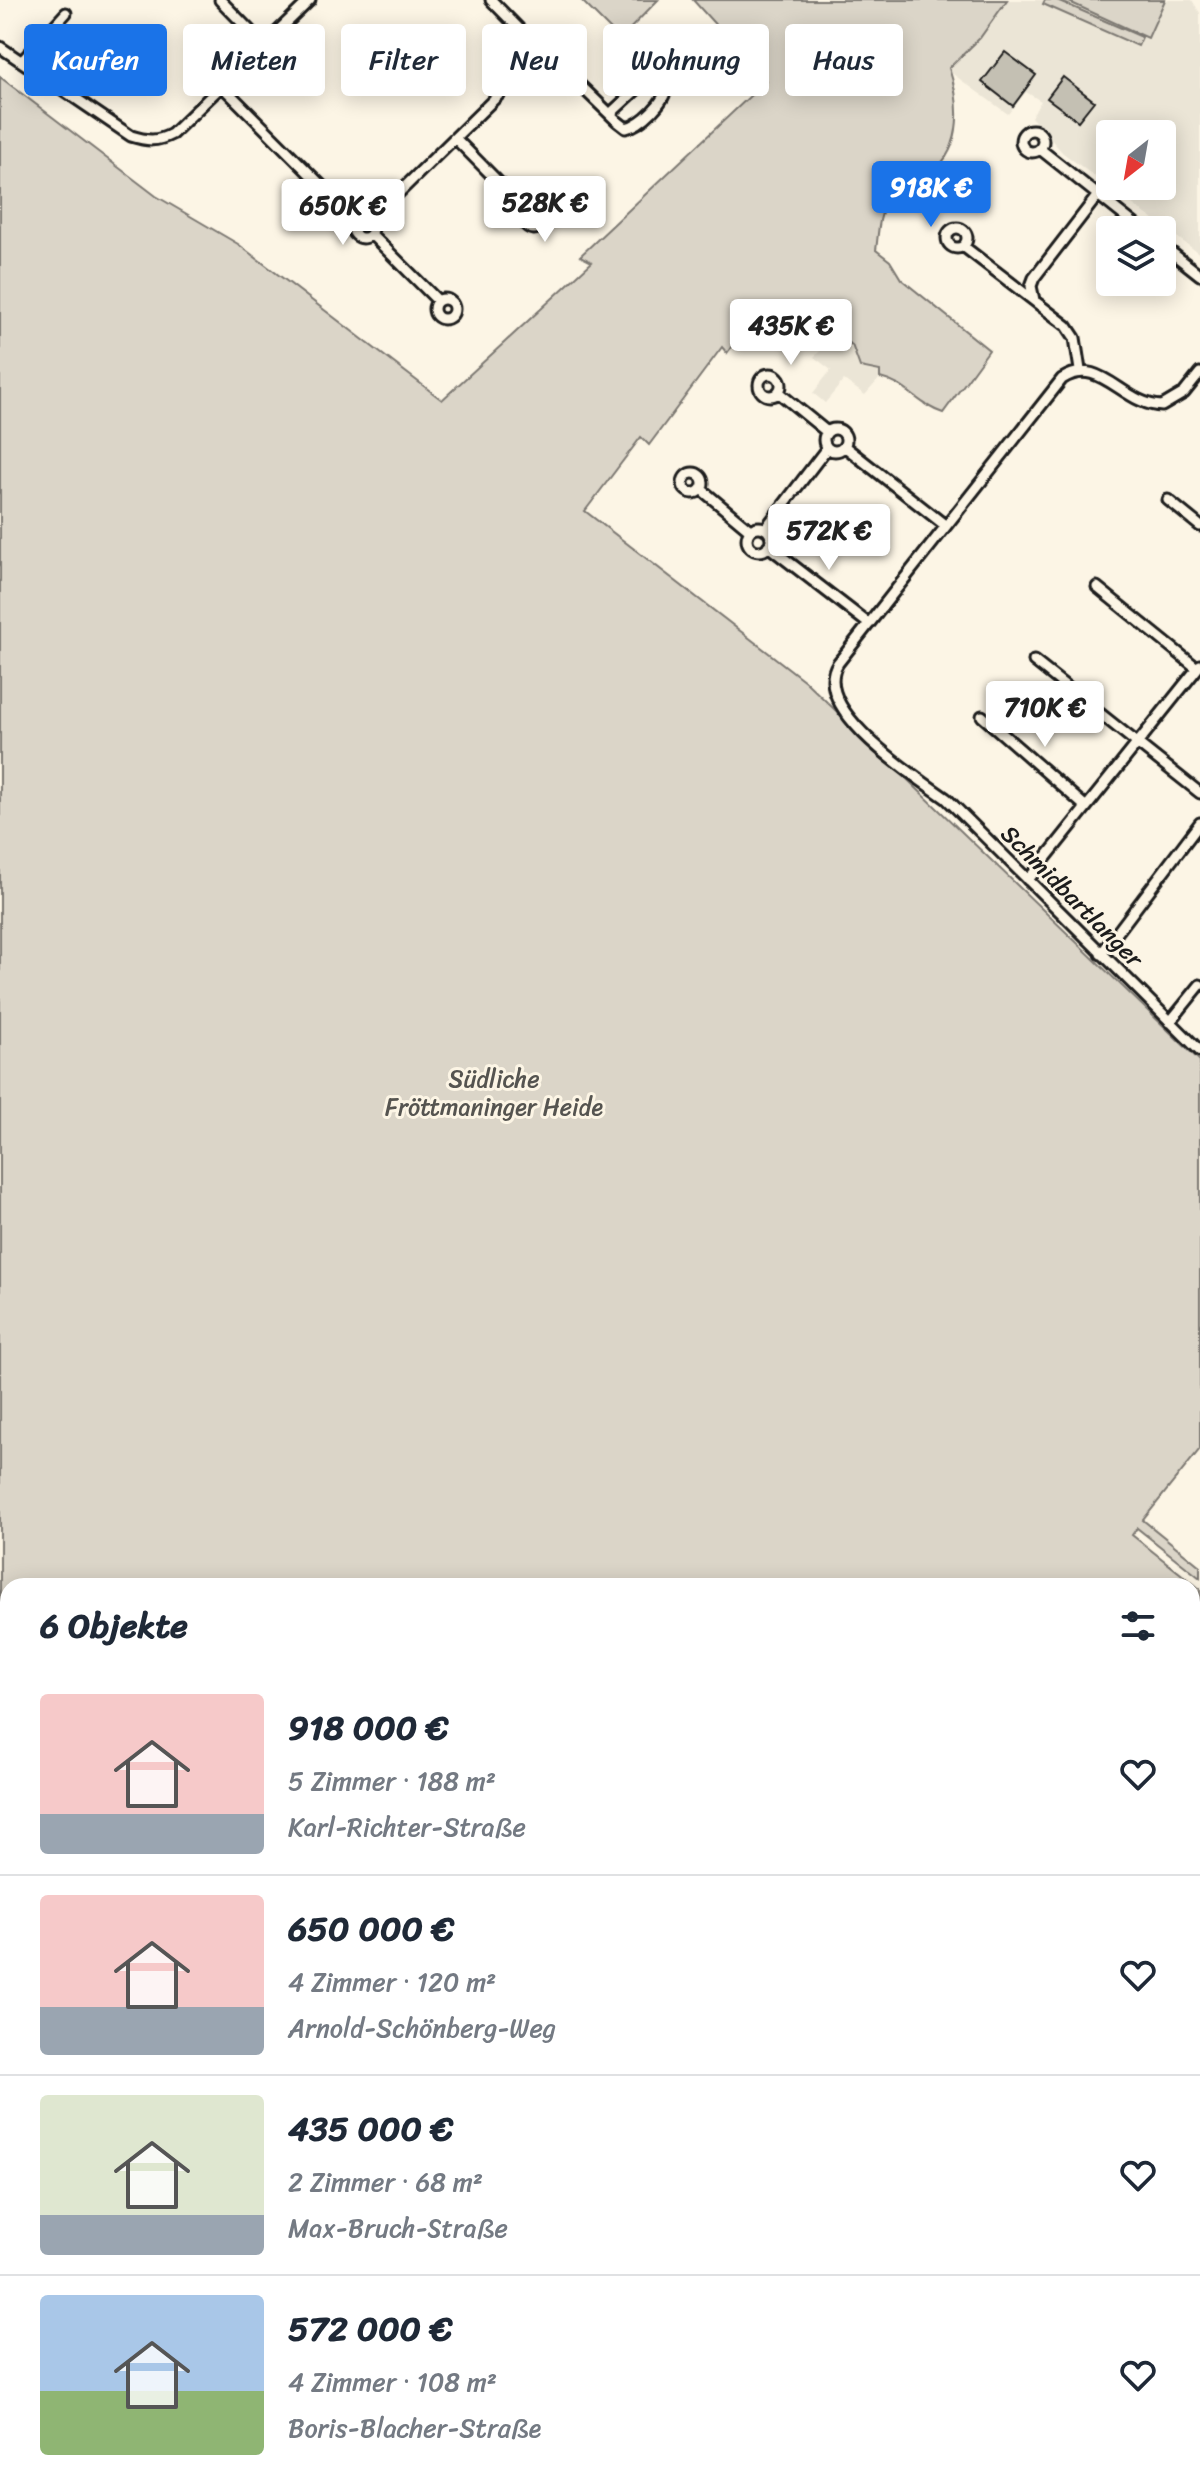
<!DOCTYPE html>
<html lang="de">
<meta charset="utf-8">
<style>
:root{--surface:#fff;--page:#f2f2f3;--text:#1f2937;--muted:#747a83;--line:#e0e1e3;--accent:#1a73e8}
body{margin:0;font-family:Sriracha,sans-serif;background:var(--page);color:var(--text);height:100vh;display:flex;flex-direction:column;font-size:30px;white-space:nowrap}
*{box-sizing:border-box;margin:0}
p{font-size:26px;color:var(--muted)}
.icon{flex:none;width:44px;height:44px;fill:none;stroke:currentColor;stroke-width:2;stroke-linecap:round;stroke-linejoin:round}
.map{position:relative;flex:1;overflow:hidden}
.side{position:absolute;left:0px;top:1578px;width:1200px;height:914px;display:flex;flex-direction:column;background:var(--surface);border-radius:24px 24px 0 0;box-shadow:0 4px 20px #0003}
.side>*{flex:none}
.guide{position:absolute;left:24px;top:24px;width:1152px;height:72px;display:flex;gap:16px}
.needle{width:52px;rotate:211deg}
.tools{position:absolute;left:1096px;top:120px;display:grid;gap:16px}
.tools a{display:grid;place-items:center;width:80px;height:80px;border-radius:8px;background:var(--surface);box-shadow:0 4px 20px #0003;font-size:40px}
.price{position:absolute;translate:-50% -68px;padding:0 18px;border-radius:8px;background:#fff;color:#222;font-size:26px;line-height:52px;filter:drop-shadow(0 2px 4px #0008)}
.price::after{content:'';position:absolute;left:50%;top:48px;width:24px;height:18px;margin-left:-12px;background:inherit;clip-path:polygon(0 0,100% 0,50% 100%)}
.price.selected{background:var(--accent);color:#fff}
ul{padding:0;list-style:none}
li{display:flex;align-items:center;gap:24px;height:200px;padding:0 40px}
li+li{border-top:2px solid var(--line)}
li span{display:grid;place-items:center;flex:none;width:224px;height:160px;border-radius:8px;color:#555}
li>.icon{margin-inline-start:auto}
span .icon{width:96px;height:96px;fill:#fffc;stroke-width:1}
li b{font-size:34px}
h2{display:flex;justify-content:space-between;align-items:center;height:96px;padding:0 40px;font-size:34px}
.chip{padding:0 28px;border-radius:8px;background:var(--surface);box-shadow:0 4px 20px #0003;font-size:28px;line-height:72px}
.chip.selected{background:var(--accent);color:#fff}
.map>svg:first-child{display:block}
.built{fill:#ebe5d6;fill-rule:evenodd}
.green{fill:#dbd5c8;stroke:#7c7872;stroke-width:2}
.building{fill:#c4c0b3;stroke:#1c1c1c;stroke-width:2}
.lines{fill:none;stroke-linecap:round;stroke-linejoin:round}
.minor-casing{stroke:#1c1c1c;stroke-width:15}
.minor{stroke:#fcf5e5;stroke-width:9}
.labels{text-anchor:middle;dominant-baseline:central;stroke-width:6;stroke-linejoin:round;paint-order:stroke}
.street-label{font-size:24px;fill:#1c1c1c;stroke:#fcf5e5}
.park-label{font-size:24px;fill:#555450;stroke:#fcf5e5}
</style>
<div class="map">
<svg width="1200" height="2491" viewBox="0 0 1200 2491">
<rect width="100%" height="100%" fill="#fcf5e5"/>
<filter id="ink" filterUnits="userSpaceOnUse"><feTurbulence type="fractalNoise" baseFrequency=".0125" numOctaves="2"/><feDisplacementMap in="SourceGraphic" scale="16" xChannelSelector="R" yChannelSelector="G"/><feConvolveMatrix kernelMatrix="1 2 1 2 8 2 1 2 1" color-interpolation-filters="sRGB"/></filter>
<g filter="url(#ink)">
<path class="built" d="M1007 0H1192L1200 13V254L1063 153 1031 117 1041 101 1026 92 1008 114 950 72 949 68 980 38ZM1110 134H1162V186H1110Z
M835 336 881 371 880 378 865 395 844 380 825 403 813 393 831 370 814 357Z"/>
<path class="green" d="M581 0H658L620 39Z
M693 0H1007L980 38 949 68C960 101 964 147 933 171 916 184 895 187 884 208 878 219 878 238 876 250L890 261 901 279 989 350 943 413C916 404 909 385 880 378V371L860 367 852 345 835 336 757 311 727 353 722 347 649 445 641 437 585 511 805 681 1200 1061V1449L1143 1520 1200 1566V1578L1137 1528 1132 1535 1200 1589V2491H394L382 2484H1192V1586H8V2484H374L368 2491H0V77L156 196 238 244 442 400 592 262 580 256 766 81Z
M1045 0H1057L1142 37 1138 46 1043 4Z
M1065 0H1165L1148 38Z"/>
<path class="building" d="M1005 52 1036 75 1013 106 982 82Z
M1063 77 1094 101 1078 121 1047 98Z"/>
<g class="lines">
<g class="minor-casing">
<path id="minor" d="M220 0 264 45
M491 0 534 44
M531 52a11 11 0 1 1 22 0a11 11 0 1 1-22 0Z
M0 47 131 136C147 141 157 142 172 134L310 0
M552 58 617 121 626 128C641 125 668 100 666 85L650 77 610 114
M22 61 66 13
M222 86 356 220
M1021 141a11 11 0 1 1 22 0a11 11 0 1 1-22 0Z
M455 138 527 211
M1040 149 1142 230
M524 219a10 10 0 1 1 20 0a10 10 0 1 1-20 0Z
M353 228a10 10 0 1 1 20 0a10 10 0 1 1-20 0Z
M370 221 534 60
M947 238a10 10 0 1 1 20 0a10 10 0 1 1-20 0Z
M371 234 438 301
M1162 245 1200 275
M963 246 1067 326 1075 338 1080 370
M434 309a10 10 0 1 1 20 0a10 10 0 1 1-20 0Z
M1034 300 1031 286 1034 278 1098 195
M1200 373 1184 393 1162 406C1123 405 1099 354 1062 379L838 663C809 709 915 776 947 799L1200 1051
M759 385a11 11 0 1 1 22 0a11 11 0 1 1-22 0Z
M778 392 827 432
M824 440a11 11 0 1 1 22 0a11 11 0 1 1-22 0Z
M844 446 946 526
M683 483a10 10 0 1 1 20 0a10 10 0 1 1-20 0Z
M701 489 750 530
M1168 500 1200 526
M747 539a12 12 0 1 1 24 0a12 12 0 1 1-24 0Z
M765 529 827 448
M768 546 869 624
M1097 587 1197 668
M1034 661 1200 793
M982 716 1086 807
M1028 880 1200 665
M1101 954 1200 823
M1170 1022 1200 985"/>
</g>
<use href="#minor" class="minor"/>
</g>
</g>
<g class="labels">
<g class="street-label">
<text transform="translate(1072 896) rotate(45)">Schmidbartlanger</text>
</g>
<g class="park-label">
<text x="494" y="1079">Südliche<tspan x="494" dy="28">Fröttmaninger Heide</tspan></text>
</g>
</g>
</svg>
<div class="tools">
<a><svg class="needle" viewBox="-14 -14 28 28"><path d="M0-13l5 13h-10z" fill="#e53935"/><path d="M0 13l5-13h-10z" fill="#747a83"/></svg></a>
<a><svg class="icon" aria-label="layers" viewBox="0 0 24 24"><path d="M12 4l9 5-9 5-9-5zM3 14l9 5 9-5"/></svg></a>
</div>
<b class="price selected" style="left:931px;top:229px">918K €</b>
<b class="price" style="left:545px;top:244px">528K €</b>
<b class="price" style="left:343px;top:247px">650K €</b>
<b class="price" style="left:791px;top:367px">435K €</b>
<b class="price" style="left:829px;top:572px">572K €</b>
<b class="price" style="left:1045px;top:749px">710K €</b>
<div class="guide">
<a class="chip selected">Kaufen</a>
<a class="chip">Mieten</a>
<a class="chip">Filter</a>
<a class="chip">Neu</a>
<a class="chip">Wohnung</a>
<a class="chip">Haus</a>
</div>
<section class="side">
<h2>6 Objekte<svg class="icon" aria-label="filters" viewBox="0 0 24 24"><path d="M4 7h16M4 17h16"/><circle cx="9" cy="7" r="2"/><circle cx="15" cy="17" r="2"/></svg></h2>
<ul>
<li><span style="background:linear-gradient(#f6c9c9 75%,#9aa5b1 0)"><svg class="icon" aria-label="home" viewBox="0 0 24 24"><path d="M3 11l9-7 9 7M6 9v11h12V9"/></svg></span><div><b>918 000 €</b><p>5 Zimmer · 188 m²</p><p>Karl-Richter-Straße</p></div><svg class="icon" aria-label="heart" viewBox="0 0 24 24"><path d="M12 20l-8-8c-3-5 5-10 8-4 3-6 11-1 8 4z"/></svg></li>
<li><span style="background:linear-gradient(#f6c9c9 70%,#9aa5b1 0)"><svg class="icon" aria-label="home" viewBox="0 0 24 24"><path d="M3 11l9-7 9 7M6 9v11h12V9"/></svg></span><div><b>650 000 €</b><p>4 Zimmer · 120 m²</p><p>Arnold-Schönberg-Weg</p></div><svg class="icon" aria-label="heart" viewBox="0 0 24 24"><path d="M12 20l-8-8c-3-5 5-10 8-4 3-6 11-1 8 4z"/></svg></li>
<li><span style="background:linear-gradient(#dfe7d0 75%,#9aa5b1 0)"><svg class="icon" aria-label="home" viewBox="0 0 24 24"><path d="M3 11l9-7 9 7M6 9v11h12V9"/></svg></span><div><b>435 000 €</b><p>2 Zimmer · 68 m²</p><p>Max-Bruch-Straße</p></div><svg class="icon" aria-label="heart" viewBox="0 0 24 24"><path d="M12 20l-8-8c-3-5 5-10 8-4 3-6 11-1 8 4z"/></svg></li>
<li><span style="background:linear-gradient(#a9c7e8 60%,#8fb573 0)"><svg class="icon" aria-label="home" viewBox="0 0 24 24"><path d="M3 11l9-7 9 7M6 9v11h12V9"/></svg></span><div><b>572 000 €</b><p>4 Zimmer · 108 m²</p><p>Boris-Blacher-Straße</p></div><svg class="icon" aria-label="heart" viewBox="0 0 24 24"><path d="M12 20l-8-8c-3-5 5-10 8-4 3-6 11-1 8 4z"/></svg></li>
</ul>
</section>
</div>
